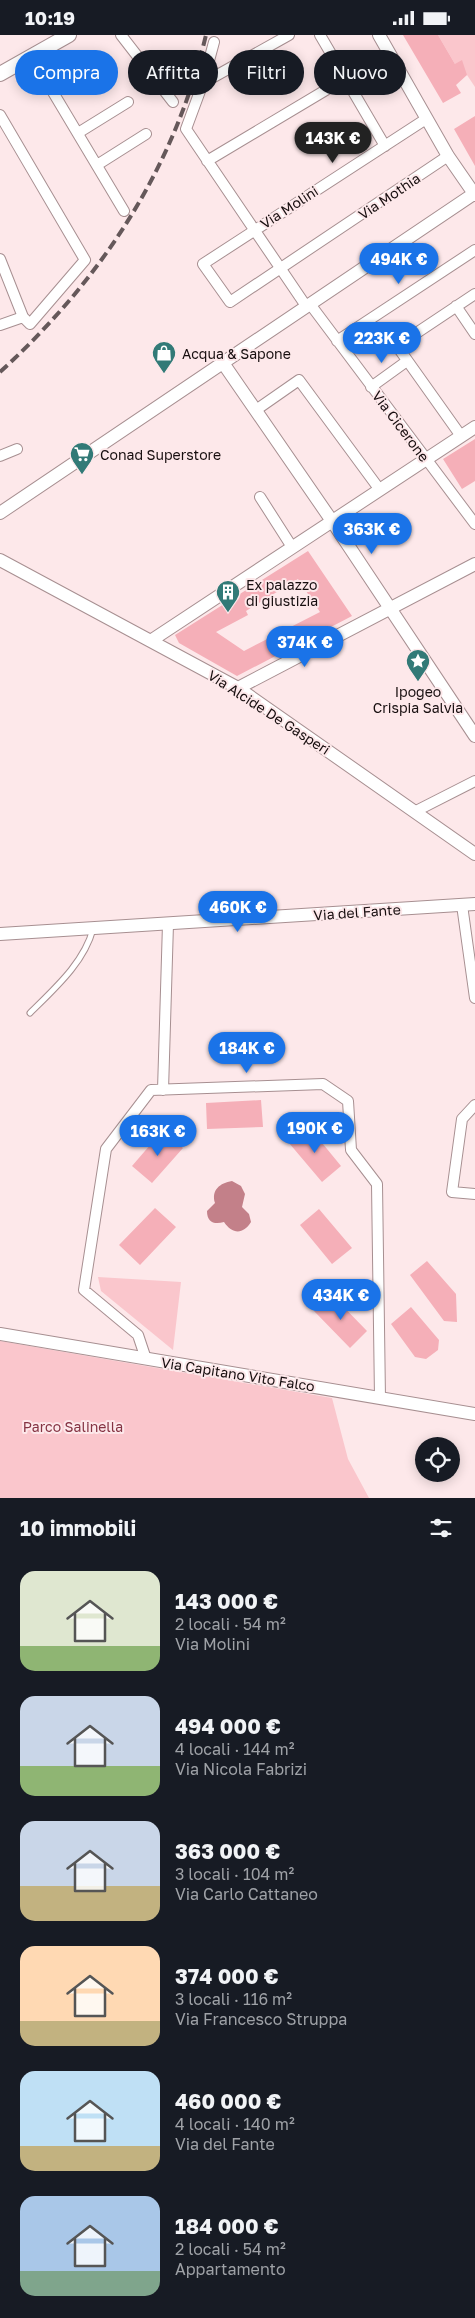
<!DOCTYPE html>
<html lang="it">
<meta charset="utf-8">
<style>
:root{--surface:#171b24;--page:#242831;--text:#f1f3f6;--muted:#9ea1a6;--accent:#1a73e8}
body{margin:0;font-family:"Golos Text",sans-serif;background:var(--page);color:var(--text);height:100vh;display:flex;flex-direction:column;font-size:19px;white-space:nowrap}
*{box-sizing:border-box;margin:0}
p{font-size:16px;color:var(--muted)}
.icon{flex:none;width:28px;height:28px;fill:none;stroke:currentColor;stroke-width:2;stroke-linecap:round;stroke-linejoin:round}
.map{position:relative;height:1463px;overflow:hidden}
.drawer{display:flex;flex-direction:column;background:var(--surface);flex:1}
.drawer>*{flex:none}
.hud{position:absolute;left:15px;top:15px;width:445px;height:45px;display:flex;gap:10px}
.buttons{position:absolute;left:415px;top:1402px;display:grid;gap:10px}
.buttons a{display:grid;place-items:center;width:45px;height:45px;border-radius:50%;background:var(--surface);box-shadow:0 2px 12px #0003;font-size:25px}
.price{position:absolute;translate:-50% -42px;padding:0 11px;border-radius:18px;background:var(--accent);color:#fff;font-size:16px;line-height:32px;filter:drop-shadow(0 1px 2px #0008)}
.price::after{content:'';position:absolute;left:50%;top:30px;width:15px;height:11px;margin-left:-8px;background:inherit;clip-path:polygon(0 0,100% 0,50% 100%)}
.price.active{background:#222;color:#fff}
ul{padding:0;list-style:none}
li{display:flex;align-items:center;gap:15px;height:125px;padding:0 20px}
li span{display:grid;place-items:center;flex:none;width:140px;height:100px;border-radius:15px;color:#555}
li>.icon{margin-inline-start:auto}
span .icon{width:60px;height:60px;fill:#fffc;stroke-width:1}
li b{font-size:21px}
h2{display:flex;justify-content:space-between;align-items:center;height:60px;padding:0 20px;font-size:21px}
.pill{padding:0 18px;border-radius:22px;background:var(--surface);box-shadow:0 2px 12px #0003;font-size:18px;line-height:45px}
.pill.active{background:var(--accent);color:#fff}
.status{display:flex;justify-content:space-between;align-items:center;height:35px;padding:0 25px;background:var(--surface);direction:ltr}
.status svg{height:14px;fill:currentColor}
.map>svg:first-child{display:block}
.green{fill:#fac6cc}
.water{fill:#c38089}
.building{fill:#f5afb8;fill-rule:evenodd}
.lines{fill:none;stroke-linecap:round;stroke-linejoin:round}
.service-casing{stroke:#a78f91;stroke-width:7}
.minor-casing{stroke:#a78f91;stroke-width:12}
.tertiary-casing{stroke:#a78f91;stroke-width:14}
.secondary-casing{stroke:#a78f91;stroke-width:16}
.service{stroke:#fff;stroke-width:5}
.minor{stroke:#fff;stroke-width:10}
.tertiary{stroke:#fff;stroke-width:12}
.secondary{stroke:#fff;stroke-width:14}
.rail{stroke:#65585a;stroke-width:4;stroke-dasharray:10 5;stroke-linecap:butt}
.labels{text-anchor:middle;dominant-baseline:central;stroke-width:4;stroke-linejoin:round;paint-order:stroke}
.street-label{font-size:14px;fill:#170e0f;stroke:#fde8ea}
.poi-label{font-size:14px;fill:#170e0f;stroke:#fde8ea;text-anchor:start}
.park-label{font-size:14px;fill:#853343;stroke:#fde8ea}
</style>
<div class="status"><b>10:19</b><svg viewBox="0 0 49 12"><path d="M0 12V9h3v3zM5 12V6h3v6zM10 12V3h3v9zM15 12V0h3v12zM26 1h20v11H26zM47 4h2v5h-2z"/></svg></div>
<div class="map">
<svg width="475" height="1463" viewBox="0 0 475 1463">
<rect width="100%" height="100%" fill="#fde8ea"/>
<path class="green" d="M438 0H475V52L467 40 455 29Z
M98 1242 181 1247 173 1315 101 1256Z
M0 1306 332 1363 348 1424 369 1463H0Z"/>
<path class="water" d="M232 1146 241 1151 245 1159 242 1172 249 1179 251 1187C243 1200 232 1199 224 1187 214 1190 207 1187 207 1176L215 1168C211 1155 220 1148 232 1146Z"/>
<path class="building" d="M403 0H438L455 29 462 25 467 40 456 50 461 58 443 68Z
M475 81V131L454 94Z
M475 404V446L462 454 443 424Z
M308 516 352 581 237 641 179 608 175 600ZM298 544 320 577 244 616 216 597 248 580 246 576Z
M261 1065 263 1092 207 1094 206 1068Z
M309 1092 341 1131 322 1147 289 1108Z
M163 1095 183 1113 152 1148 132 1131Z
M155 1173 176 1192 140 1230 119 1210Z
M319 1174 352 1213 332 1229 300 1190Z
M427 1226 456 1259 457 1287 444 1286 410 1240Z
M331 1259 367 1296 350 1313 314 1276Z
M411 1272 439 1305 438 1315 426 1324 415 1322 391 1289Z"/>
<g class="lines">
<g class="service-casing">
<path id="service" d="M30 978C54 954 84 928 93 894"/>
</g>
<g class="minor-casing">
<path id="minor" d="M121 0 173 67
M320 0 385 111
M214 7 203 48 186 94 306 271
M32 22 124 176
M203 48 289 0
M0 80 85 225 30 289 23 282 0 224
M426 84 203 229 230 267 448 121
M78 98 128 67
M207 126 346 43
M97 130 146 99
M310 269 475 489
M456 271 475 299
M0 290 23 282
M337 306 475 215
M371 352 407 326
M256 375 299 345 380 455
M461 401 397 311 475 259
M0 421 17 414
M260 462 292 512
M416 776 475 746
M462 870 475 963
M163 1055 168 889
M475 1070 462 1084 452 1157 475 1159
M146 1324 138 1300 84 1255 106 1114 151 1055 323 1049 348 1066 351 1115 377 1149 380 1363"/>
</g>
<g class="tertiary-casing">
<path id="tertiary" d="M379 0 448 121 475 160
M223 328 332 486 475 701
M0 478 475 158
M0 525 238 653 475 819
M152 605 475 392
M238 653 475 529
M0 899 475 869
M0 1299 475 1379"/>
</g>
<g class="secondary-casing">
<path id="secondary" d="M0 39 69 0"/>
</g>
<use href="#service" class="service"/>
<use href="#minor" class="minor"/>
<use href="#tertiary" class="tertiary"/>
<use href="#secondary" class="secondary"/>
<path class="rail" d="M0 337C101 245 174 134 206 0"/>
</g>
<defs>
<g id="shop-pin" transform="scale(1.25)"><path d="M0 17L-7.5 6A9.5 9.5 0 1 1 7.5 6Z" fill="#327a77" stroke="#fde8ea"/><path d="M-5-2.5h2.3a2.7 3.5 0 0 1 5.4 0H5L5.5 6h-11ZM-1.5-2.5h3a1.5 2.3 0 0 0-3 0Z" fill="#fff"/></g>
<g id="supermarket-pin" transform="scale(1.25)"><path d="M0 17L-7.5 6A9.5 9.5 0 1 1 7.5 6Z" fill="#327a77" stroke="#fde8ea"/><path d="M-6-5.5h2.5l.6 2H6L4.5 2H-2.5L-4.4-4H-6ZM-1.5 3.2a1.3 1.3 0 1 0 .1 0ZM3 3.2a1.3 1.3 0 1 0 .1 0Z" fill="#fff"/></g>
<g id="building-pin" transform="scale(1.25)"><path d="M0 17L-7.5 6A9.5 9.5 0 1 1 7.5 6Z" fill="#327a77" stroke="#fde8ea"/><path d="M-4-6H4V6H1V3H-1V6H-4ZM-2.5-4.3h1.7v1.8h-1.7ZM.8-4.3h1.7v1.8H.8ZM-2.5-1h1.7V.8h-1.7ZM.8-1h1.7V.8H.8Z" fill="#fff"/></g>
<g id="sight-pin" transform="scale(1.25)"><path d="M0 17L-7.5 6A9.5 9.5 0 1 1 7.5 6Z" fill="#327a77" stroke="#fde8ea"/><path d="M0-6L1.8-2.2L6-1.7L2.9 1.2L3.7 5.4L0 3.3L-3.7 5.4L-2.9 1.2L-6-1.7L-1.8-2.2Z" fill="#fff"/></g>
</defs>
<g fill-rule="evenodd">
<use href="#shop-pin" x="164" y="318"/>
<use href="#supermarket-pin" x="82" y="419"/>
<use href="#building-pin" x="228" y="557"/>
<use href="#sight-pin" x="418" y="626"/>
</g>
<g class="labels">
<g class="street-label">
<text transform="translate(389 161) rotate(-34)">Via Mothia</text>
<text transform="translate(289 172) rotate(-33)">Via Molini</text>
<text transform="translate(401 391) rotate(53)">Via Cicerone</text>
<text transform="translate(269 677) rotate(33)">Via Alcide De Gasperi</text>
<text transform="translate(357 877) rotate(-4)">Via del Fante</text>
<text transform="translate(238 1339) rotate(9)">Via Capitano Vito Falco</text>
</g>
<g class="poi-label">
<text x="182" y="318">Acqua &amp; Sapone</text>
<text x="100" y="419">Conad Superstore</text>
<text x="246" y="549">Ex palazzo<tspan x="246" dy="16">di giustizia</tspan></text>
<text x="418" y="656" text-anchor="middle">Ipogeo<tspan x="418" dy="16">Crispia Salvia</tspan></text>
</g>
<g class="park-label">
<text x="73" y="1391">Parco Salinella</text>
</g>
</g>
</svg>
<div class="buttons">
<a><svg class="icon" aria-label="locate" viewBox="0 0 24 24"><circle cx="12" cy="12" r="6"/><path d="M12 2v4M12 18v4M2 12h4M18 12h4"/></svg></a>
</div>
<b class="price active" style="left:333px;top:129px">143K €</b>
<b class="price" style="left:399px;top:250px">494K €</b>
<b class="price" style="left:382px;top:329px">223K €</b>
<b class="price" style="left:372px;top:520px">363K €</b>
<b class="price" style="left:305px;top:633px">374K €</b>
<b class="price" style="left:238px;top:898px">460K €</b>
<b class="price" style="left:247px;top:1039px">184K €</b>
<b class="price" style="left:315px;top:1119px">190K €</b>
<b class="price" style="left:158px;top:1122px">163K €</b>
<b class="price" style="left:341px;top:1286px">434K €</b>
<div class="hud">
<a class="pill active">Compra</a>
<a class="pill">Affitta</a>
<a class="pill">Filtri</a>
<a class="pill">Nuovo</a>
</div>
</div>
<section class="drawer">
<h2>10 immobili<svg class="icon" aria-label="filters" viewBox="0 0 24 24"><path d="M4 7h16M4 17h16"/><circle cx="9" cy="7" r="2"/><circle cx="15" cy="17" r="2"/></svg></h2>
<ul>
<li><span style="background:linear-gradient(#dfe7d0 75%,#8fb573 0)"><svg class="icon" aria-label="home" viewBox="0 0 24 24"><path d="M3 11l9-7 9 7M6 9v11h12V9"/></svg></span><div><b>143 000 €</b><p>2 locali · 54 m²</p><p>Via Molini</p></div></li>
<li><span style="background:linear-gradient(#c9d6e8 70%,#8fb573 0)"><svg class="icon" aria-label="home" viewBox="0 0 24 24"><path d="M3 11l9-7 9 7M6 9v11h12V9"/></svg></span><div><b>494 000 €</b><p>4 locali · 144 m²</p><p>Via Nicola Fabrizi</p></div></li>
<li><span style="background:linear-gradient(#c9d6e8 65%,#c2b280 0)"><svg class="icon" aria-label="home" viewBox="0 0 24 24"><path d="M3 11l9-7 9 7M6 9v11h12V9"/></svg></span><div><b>363 000 €</b><p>3 locali · 104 m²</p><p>Via Carlo Cattaneo</p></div></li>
<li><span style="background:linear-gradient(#ffd9b3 75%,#c2b280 0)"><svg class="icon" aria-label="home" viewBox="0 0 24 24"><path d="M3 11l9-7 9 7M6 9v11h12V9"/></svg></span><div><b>374 000 €</b><p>3 locali · 116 m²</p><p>Via Francesco Struppa</p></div></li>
<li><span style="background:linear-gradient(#bfe0f5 75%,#c2b280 0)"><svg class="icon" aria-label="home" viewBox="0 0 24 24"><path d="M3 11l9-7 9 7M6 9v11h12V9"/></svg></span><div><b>460 000 €</b><p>4 locali · 140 m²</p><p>Via del Fante</p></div></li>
<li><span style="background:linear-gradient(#a9c7e8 75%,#7fa58c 0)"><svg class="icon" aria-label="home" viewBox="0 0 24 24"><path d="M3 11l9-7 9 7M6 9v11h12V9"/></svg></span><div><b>184 000 €</b><p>2 locali · 54 m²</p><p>Appartamento</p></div></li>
</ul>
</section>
